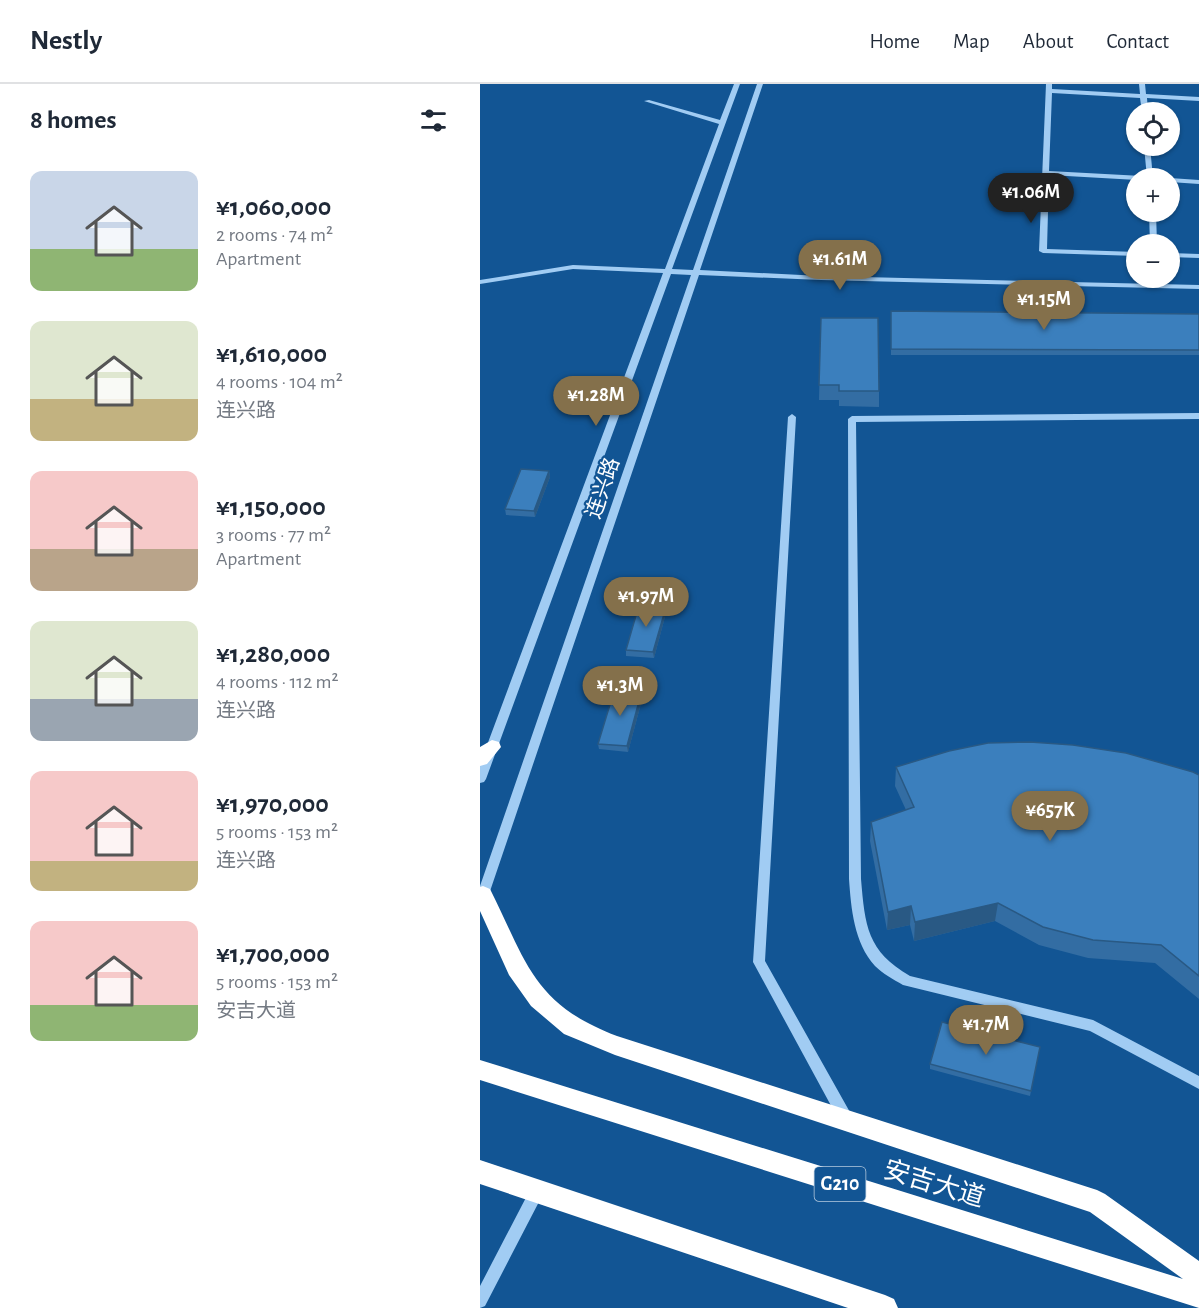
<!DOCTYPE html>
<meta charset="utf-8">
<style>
:root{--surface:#fff;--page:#f2f2f3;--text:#1f2937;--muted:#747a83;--line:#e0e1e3;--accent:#84704b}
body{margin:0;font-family:"Alegreya Sans","Noto Sans SC",sans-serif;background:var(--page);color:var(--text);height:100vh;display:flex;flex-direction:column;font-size:22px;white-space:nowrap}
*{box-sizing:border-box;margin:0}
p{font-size:20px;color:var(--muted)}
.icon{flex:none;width:33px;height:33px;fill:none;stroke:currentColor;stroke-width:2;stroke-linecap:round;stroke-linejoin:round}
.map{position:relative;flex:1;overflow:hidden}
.panel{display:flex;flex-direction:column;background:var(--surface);width:480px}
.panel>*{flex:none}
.tools{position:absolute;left:646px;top:18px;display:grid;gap:12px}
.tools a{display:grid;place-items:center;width:54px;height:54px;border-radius:50%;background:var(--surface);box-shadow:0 2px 4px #0004;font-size:30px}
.price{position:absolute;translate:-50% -51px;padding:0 14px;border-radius:21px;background:var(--accent);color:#fff;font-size:20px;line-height:39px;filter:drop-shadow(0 2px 3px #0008)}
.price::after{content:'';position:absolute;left:50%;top:36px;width:18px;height:14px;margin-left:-9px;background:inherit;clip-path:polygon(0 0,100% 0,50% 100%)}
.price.on{background:#222;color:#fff}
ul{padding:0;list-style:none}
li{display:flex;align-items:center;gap:18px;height:150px;padding:0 30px}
li span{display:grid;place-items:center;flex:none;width:168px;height:120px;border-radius:12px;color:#555}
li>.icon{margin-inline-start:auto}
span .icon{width:72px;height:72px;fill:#fffc;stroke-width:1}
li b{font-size:26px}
h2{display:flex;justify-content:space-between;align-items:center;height:72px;padding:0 30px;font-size:26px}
header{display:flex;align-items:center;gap:36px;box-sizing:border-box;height:84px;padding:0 30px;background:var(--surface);border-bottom:2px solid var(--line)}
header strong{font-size:28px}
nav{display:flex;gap:33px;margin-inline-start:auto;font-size:21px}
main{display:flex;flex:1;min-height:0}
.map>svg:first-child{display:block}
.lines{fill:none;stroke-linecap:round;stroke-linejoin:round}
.minor{fill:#a1ccf3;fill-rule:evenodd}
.highway{fill:#fff;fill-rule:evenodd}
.wall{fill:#336da3}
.shaded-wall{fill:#295984}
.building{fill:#3b7fbd;stroke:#295984;stroke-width:1.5}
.labels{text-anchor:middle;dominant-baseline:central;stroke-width:4.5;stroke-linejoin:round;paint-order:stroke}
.shield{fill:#125594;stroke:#b8ccdf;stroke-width:1.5}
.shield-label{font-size:20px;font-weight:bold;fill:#fff}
.street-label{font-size:21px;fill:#fff;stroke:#125594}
.near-street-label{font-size:26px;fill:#fff;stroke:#125594}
</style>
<header>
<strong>Nestly</strong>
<nav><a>Home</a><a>Map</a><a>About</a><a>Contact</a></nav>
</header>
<main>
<section class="panel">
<h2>8 homes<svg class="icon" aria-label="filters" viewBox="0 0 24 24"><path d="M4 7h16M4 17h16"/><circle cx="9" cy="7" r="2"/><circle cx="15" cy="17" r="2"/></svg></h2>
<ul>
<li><span style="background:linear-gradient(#c9d6e8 65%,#8fb573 0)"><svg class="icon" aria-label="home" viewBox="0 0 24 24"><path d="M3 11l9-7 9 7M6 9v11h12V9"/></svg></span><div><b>¥1,060,000</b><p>2 rooms · 74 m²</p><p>Apartment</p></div></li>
<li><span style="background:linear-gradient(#dfe7d0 65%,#c2b280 0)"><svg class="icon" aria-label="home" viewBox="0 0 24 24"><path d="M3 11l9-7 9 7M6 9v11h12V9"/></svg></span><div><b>¥1,610,000</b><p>4 rooms · 104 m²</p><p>连兴路</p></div></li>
<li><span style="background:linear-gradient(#f6c9c9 65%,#b9a48a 0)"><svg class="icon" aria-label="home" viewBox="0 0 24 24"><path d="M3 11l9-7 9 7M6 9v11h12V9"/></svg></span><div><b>¥1,150,000</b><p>3 rooms · 77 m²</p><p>Apartment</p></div></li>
<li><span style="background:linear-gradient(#dfe7d0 65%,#9aa5b1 0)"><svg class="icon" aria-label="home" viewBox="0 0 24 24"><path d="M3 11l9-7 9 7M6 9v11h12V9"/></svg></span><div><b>¥1,280,000</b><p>4 rooms · 112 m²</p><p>连兴路</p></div></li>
<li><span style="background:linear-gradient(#f6c9c9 75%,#c2b280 0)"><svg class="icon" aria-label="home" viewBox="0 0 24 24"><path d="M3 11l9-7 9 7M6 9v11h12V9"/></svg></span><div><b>¥1,970,000</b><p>5 rooms · 153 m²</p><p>连兴路</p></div></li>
<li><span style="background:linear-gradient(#f6c9c9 70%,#8fb573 0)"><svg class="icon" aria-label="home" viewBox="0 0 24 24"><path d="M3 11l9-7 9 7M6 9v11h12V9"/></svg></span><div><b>¥1,700,000</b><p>5 rooms · 153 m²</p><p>安吉大道</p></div></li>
</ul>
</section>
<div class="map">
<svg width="719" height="1224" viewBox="0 0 719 1224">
<rect width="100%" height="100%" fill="#125594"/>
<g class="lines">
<path class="minor" d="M254 0H260L192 185 213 186 277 0H283L220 186 341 192 719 201V205L341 196 219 191 6 819 4 823 0 824V802L211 191 191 190 6 695 4 698 0 699V680L183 189 93 185 0 200V196L93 181 185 185 239 40 164 17 169 16 240 36Z
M566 0H572V5L660 10 659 0H665L666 10 719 13V17L667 14 668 28H662L660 14 572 9 569 87 662 92 665 94 657 96 569 91 567 165 657 168V172L563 169 559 167Z
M664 62H670L673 94H667Z
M688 94H690L719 96V100L690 98V94Z
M669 128H676L677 160H670Z
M690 169 719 170V174L690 173Z
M719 329V335L376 338 381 795C385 842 387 867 430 892L613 936 719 992V1005L610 947 423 901C413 895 403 890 395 882 374 859 371 824 369 795L368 335 372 332Z
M312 330 316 333 285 877 371 1030 373 1035 371 1040 366 1041 361 1040 273 878 308 333Z
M57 1100 62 1102 64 1107 62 1112 5 1222 0 1224V1202L52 1102Z"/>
<path class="highway" d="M12 656 19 658 21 663 7 680 0 682V663Z
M3 802 10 805C47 879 53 920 137 952L617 1106 625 1110 719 1177V1224L0 996V976L703 1195 610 1128 135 971 84 950 51 922 29 891 0 827V803Z
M0 1076 405 1211 414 1215 418 1224H368L0 1100Z"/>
</g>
<path class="wall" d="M411 227 719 230V271H411Z
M341 234 399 307V323L359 322V316H339Z
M69 387 70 393 55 433 26 431 25 425Z
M186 523V529L174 574 146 572V566Z
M162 606 163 612 148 668 119 665 118 660Z
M416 683 719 691V915L675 879 608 874 559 861 515 837 434 857 430 841 407 846 390 757 391 738 426 726 415 702Z
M560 963 550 1012 450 985V980Z"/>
<path class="shaded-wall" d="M69 387 70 393 55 433 54 427Z
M186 523V529L174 574 173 568Z
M162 606 163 612 148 668 147 662Z
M518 819 515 837 434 857 435 838Z
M431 822 430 841 407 846 408 828Z"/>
<path class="building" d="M411 227 719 230V266L411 265Z
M341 234H398L399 307H359V301H339Z
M41 385 69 387 54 427 25 425Z
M159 521 186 523 173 568 146 566Z
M135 604 162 606 147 662 118 660Z
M550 658 593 661 646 669 713 688 719 691V892L681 861 613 856 563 843 518 819 435 838 431 822 408 828 391 738 434 723 416 683 469 667 508 659Z
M462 938 560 963 551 1007 450 980Z"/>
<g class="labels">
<rect class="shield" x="334.5" y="1083" width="51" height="34" rx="4.5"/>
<g class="shield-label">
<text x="360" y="1100">G210</text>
</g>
<g class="street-label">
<text transform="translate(123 404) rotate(-71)">连兴路</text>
</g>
<g class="near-street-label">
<text transform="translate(454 1100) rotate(17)">安吉大道</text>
</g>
</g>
</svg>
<div class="tools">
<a><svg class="icon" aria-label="locate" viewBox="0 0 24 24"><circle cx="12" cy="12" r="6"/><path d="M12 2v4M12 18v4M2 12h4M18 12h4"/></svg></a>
<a>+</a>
<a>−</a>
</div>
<b class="price on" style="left:551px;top:140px">¥1.06M</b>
<b class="price" style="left:360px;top:207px">¥1.61M</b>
<b class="price" style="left:564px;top:247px">¥1.15M</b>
<b class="price" style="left:116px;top:343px">¥1.28M</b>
<b class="price" style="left:166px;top:544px">¥1.97M</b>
<b class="price" style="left:140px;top:633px">¥1.3M</b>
<b class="price" style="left:570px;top:758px">¥657K</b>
<b class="price" style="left:506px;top:972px">¥1.7M</b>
</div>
</main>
